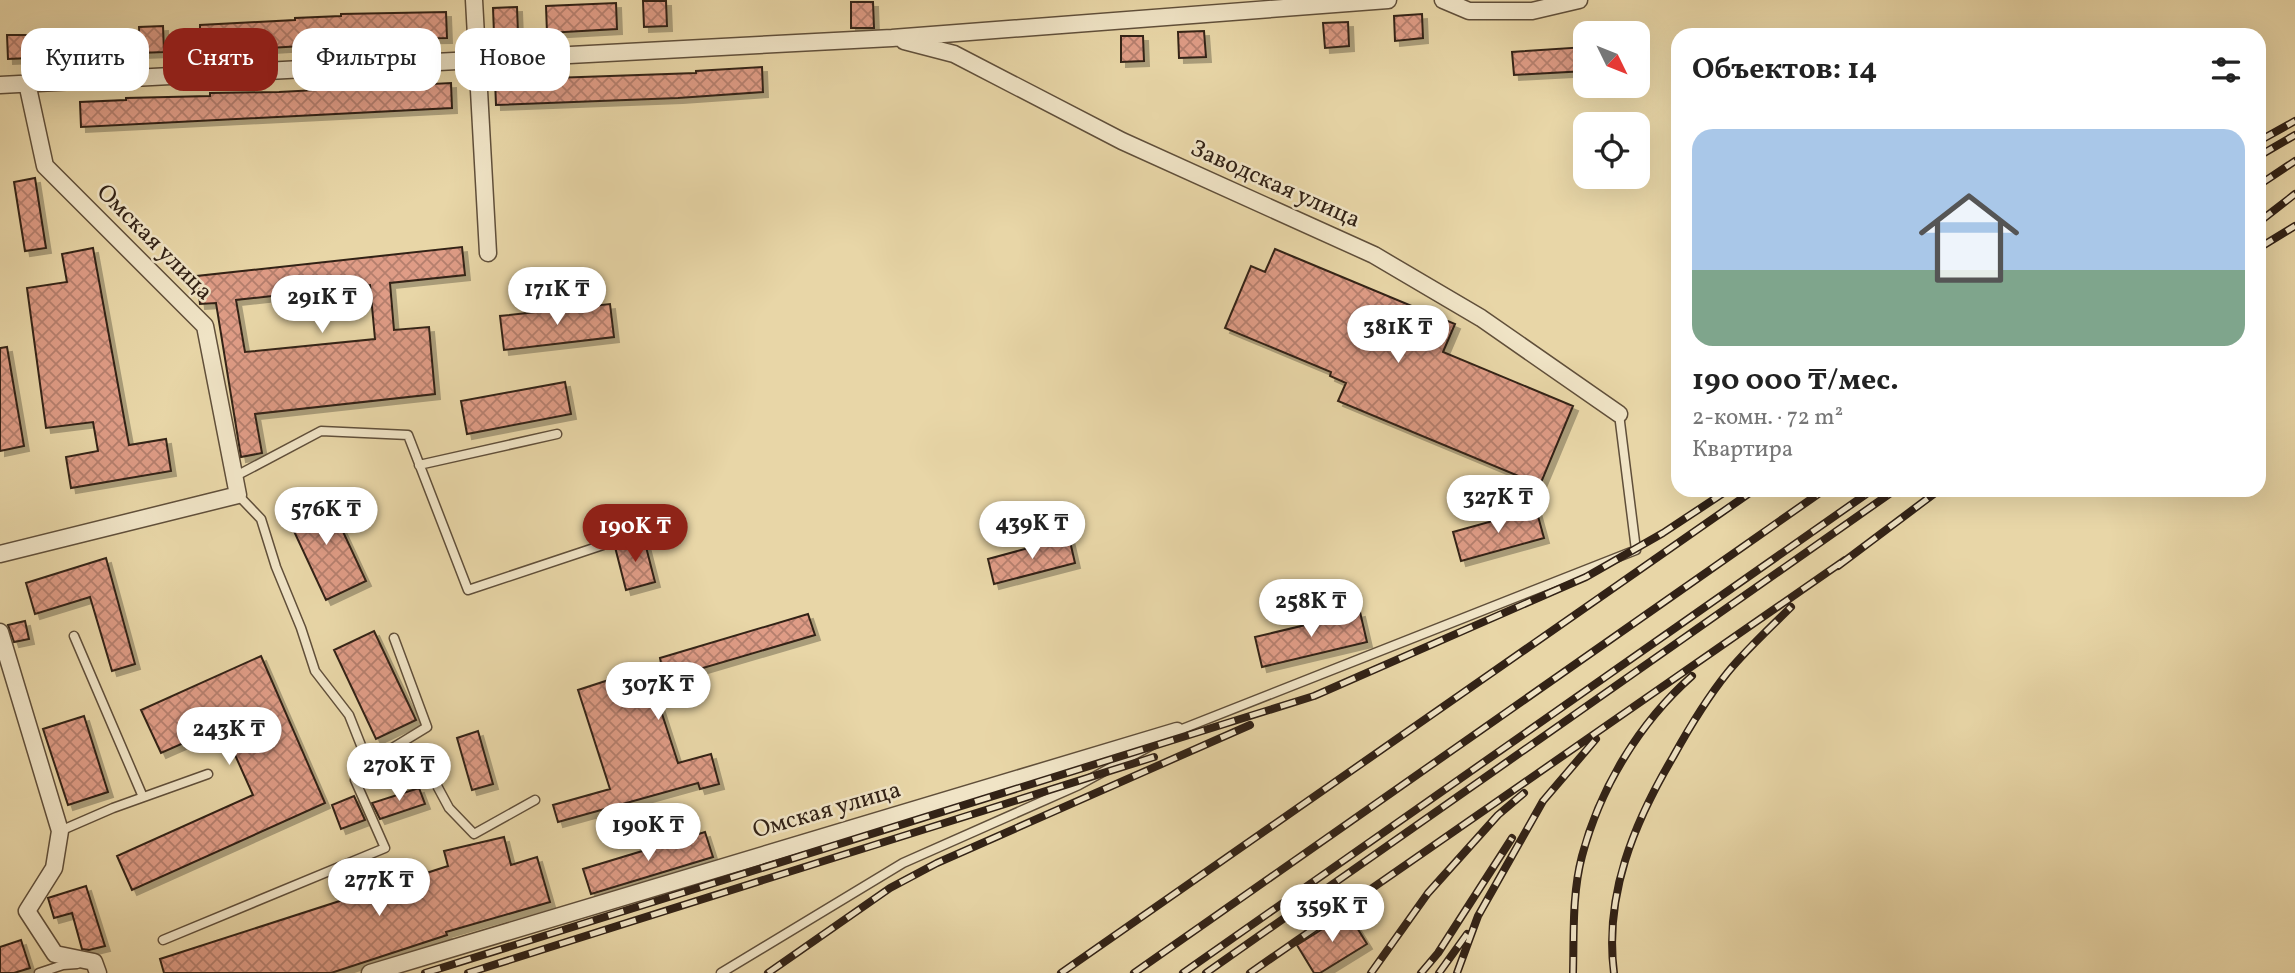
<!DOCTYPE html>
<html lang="ru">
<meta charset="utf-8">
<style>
:root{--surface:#fff;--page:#f6f6f6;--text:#222;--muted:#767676;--line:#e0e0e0;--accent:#8f2418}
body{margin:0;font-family:Vollkorn,serif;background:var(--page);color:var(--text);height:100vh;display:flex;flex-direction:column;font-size:26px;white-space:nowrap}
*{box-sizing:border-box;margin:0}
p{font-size:23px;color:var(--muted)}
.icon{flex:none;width:38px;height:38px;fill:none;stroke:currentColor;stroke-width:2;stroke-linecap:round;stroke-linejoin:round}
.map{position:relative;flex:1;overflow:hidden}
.side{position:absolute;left:1671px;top:28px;width:595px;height:469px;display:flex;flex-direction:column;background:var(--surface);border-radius:21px;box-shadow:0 7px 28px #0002}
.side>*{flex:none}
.guide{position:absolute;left:21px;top:28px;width:665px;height:63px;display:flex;gap:14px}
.needle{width:46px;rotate:133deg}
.fabs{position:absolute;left:1573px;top:21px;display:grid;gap:14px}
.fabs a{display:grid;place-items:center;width:77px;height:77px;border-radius:14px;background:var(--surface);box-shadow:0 7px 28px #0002;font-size:35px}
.price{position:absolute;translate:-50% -60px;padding:0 16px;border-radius:24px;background:#fff;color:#222;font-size:23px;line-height:46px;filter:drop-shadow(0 2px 4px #0008)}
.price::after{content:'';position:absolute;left:50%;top:42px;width:21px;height:16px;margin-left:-10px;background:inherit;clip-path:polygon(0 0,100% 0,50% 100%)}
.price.active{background:var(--accent);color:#fff}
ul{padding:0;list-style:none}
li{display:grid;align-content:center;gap:14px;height:371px;padding:0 21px}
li+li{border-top:2px solid var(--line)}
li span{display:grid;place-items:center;height:217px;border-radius:21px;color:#555}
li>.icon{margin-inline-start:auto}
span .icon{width:126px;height:126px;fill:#fffc;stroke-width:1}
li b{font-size:30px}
h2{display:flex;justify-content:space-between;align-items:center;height:84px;padding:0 21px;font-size:30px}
.chip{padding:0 24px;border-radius:21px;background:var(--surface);box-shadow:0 7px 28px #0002;font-size:24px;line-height:63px}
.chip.active{background:var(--accent);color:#fff}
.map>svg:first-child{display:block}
.building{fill:url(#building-cross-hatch);stroke:#322216;stroke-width:2;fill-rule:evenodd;filter:url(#shadow)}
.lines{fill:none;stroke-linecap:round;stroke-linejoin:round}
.lane-casing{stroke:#604f3a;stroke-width:11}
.street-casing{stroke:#604f3a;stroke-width:19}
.lane{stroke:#f0e4c6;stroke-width:8}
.street{stroke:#f0e4c6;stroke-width:16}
.rail-casing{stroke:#322216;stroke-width:8}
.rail{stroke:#f0e4c6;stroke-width:5;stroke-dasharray:16;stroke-linecap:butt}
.labels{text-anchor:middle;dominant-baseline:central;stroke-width:5;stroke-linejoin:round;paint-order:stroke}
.street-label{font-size:24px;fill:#322216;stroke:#f0e4c6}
</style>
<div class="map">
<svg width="2295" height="973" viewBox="0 0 2295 973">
<defs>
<pattern id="building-cross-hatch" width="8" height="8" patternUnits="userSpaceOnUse" patternTransform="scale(1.75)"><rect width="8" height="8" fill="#df9c86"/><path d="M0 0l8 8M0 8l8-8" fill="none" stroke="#b57f6d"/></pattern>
<filter id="shadow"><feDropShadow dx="5" dy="5" stdDeviation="0" flood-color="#0004"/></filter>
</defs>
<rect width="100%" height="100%" fill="#e8d6a7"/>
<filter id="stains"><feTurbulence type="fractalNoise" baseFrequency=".00286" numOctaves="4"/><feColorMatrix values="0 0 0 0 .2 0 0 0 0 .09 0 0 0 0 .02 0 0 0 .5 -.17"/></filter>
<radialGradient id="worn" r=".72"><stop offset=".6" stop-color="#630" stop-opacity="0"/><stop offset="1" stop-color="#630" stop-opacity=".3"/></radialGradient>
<path class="building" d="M643 1H666L667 26 644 27Z
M851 2H873L874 28H851Z
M616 3 617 29 547 33 546 6Z
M517 7 518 33 494 34 493 8Z
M446 12 447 38 368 39 369 42 200 52V25L295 20V18L341 16V14Z
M1422 14 1423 38 1395 41 1394 16Z
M1348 22 1349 46 1325 48 1323 23Z
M163 26 164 52 140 53 139 27Z
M103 29 104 54 81 55 80 30Z
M1204 31 1206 57 1179 58 1178 32Z
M7 35H29L30 58 8 59Z
M1121 36H1143L1144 61 1121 62Z
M1586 47V71L1514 75 1512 52Z
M762 67 763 92 678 98 496 105 495 80 696 73V71Z
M451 83 452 108 81 127 80 102 126 100V98L210 96V93L279 92Z
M35 178 46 248 25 251 14 182Z
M462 247 465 275 390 283 394 330 429 327 435 394 255 414 262 453 241 457 216 303 200 304 197 276ZM370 285 375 339 245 352 236 300Z
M93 248 129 445 166 439 171 471 71 488 66 457 98 451 93 422 46 428 27 288 67 282 62 254Z
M1275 249 1455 324 1443 352 1573 406 1540 485 1338 401 1346 383 1330 376 1331 372 1225 328 1251 266 1265 272Z
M610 304 614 337 504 350 500 316Z
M7 347 24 446 0 451V348Z
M565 382 571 414 467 434 461 401Z
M325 493 366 581 326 600 285 512Z
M1536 509 1544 538 1461 561 1453 532Z
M1069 537 1075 563 994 584 988 559Z
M644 539 655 582 626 590 615 547Z
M106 558 135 664 112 671 90 597 35 614 26 583Z
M1360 612 1367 642 1262 667 1255 637Z
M808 614 815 635 652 683 678 763 711 754 719 784 700 789 698 783 558 822 553 805 610 789 578 690 661 663 660 658Z
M25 621 29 639 14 642 8 625Z
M374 631 416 720 376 739 334 650Z
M261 656 325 803 132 890 117 856 253 795 222 726 161 753 141 710Z
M84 716 108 792 68 805 43 729Z
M478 731 493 784 472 790 457 738Z
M419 788 425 804 380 819 372 803Z
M354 796 365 820 341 829 332 805Z
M705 832 713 857 591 894 583 869Z
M504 837 511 865 537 857 550 902 446 932 447 935 331 973H164L160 959 448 866 444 851Z
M86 886 105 946 89 950 82 949 72 913 54 918 48 898Z
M1348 913 1367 944 1320 973H1314L1297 945Z
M21 940 30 968 14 973H0V947Z"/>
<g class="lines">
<g class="lane-casing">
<path id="lane" d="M419 465 557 434
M234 477 321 431 408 435 468 590 603 545
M238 495 261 519 276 567 301 628 315 671 349 715 368 763 427 727 394 638
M74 636 143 797
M1177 731 1636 550 1619 414
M396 746 435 782 449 808 474 834 535 800
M60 831 113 808 208 774
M163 940 385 848 355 780 368 763
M39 973 63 965 77 964
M721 973 903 863 1079 785 1154 744"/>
</g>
<g class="street-casing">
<path id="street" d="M474 0 488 253
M1443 0 1469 11H1532L1579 0
M904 41 954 54 1122 141 1374 255 1481 318 1619 414
M0 85 892 38 1388 0
M0 554 238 495 205 326 45 166 27 83
M0 632 60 831 54 868 27 911 55 954 94 962 98 973
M370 973 1177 731"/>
</g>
<use href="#lane" class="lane"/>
<use href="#street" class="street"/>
<g class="rail-casing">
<path id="rail" d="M2259 141 2295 121
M2259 156 2295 135
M2259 185 2295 161
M2259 222 2295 194
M2259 248 2295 226
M1838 566 1939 490
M425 973 1314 696 1586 577 1663 533 1728 490
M468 973 1154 757
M768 973 890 888 937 863 1250 725
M1061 973 1754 490
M1134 973 1824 490
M1183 973 1872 490
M1206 973 1895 490
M1250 973 1845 560
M1371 973 1428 893 1498 815 1524 793
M1421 973 1438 953 1512 838
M1439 973 1467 934
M1457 973 1478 916 1543 801 1596 739
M1573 973C1574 934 1572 894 1582 856 1600 788 1639 723 1692 676
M1614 973C1604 895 1634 823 1673 757 1689 728 1707 698 1728 672 1747 649 1770 628 1791 607"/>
</g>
<use href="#rail" class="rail"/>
</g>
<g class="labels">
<g class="street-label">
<text transform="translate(1275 185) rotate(24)">Заводская улица</text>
<text transform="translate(154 243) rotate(45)">Омская улица</text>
<text transform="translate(827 811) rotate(-16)">Омская улица</text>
</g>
</g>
<rect width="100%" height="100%" filter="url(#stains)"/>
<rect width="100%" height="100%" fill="url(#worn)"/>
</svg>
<div class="fabs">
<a><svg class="needle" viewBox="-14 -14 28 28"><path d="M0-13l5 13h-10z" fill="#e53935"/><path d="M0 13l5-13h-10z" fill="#767676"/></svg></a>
<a><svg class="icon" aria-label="locate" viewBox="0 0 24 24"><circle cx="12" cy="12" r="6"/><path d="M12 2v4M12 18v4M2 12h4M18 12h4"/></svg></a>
</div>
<b class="price" style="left:557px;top:327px">171K ₸</b>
<b class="price" style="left:322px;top:335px">291K ₸</b>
<b class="price" style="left:1398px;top:365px">381K ₸</b>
<b class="price" style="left:1498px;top:535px">327K ₸</b>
<b class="price" style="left:326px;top:547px">576K ₸</b>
<b class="price" style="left:1032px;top:561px">439K ₸</b>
<b class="price active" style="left:635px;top:564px">190K ₸</b>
<b class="price" style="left:1311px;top:639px">258K ₸</b>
<b class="price" style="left:658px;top:722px">307K ₸</b>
<b class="price" style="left:229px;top:767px">243K ₸</b>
<b class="price" style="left:399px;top:803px">270K ₸</b>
<b class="price" style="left:648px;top:863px">190K ₸</b>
<b class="price" style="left:379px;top:918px">277K ₸</b>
<b class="price" style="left:1332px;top:944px">359K ₸</b>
<div class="guide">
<a class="chip">Купить</a>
<a class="chip active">Снять</a>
<a class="chip">Фильтры</a>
<a class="chip">Новое</a>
</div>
<section class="side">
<h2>Объектов: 14<svg class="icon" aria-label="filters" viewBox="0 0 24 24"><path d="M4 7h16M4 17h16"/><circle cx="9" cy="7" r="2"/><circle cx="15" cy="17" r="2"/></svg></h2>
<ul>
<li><span style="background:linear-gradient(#a9c7e8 65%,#7fa58c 0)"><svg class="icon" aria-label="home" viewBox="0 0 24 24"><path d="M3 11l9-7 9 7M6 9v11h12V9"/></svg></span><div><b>190 000 ₸/мес.</b><p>2-комн. · 72 m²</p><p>Квартира</p></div></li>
</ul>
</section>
</div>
